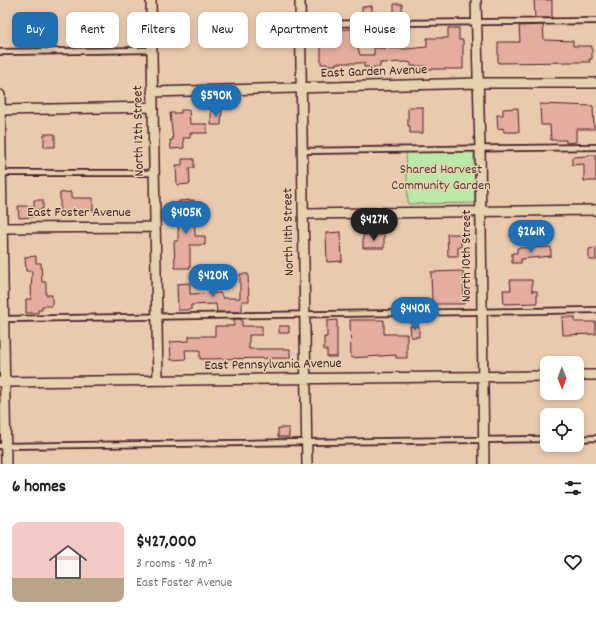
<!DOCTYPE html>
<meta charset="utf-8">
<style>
:root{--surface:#fff;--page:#f2f2f2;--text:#222;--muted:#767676;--line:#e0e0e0;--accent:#1f6fb2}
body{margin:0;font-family:Dekko,sans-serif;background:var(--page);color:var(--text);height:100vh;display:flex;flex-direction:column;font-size:15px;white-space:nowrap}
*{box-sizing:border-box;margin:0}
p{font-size:13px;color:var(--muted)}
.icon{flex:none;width:22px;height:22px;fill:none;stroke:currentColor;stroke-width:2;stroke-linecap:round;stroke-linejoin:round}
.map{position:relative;height:464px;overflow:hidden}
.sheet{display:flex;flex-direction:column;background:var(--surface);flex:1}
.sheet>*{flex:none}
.banner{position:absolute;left:12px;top:12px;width:572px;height:36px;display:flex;gap:8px}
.needle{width:26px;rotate:179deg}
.controls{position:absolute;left:540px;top:356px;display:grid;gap:8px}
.controls a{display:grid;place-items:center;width:44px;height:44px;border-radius:8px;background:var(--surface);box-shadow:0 2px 6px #0003;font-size:20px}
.price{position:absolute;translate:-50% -34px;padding:0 9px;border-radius:14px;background:var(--accent);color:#fff;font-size:13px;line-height:26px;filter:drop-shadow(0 1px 2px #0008)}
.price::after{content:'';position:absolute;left:50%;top:24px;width:12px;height:9px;margin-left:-6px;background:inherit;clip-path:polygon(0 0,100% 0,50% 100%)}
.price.on{background:#222;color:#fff}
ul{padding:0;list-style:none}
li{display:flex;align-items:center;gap:12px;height:100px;padding:0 12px}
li+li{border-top:1px solid var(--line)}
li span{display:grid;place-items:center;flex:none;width:112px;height:80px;border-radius:8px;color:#555}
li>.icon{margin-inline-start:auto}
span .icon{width:48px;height:48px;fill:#fffc;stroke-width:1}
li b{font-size:17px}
h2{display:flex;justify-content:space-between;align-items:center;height:48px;padding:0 12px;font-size:17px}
.tag{padding:0 14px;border-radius:8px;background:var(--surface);box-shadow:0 2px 6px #0003;font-size:14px;line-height:36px}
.tag.on{background:var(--accent);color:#fff}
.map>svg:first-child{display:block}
.green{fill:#bae8a6;stroke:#828468}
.building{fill:#e5ad9f;stroke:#4a1f2b}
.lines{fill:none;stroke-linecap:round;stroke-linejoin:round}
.service-casing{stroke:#4a1f2b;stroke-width:8}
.minor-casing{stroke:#4a1f2b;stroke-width:12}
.service{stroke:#e7d2b0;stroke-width:4.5}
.minor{stroke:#e7d2b0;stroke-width:9}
.labels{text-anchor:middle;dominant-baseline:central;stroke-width:3;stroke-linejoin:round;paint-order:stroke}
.street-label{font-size:14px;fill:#4a1f2b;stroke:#e7d2b0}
.park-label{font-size:14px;fill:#5b3d3d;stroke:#e7d2b0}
</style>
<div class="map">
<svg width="596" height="464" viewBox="0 0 596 464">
<rect width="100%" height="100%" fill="#eacaae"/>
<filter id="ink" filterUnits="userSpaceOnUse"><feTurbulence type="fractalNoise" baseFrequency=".025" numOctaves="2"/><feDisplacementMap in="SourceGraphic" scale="8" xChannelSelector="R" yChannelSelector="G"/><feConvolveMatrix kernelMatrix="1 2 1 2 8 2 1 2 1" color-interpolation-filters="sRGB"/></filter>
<g filter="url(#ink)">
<path class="green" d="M474 151 475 203 408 204 406 152Z"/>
<path class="building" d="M534 0H552V18H535Z
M394 4H402V15H394Z
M372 6V19H362V7Z
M543 25 544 40 573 41V46H592V59H589L590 62H573L498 63V42H520L519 26Z
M448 28H459V40H463V69H427V66H411V63L407 62 380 63V67H364V63H336V65H328V64H321V40H317V30L352 29V44H357L360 55H374V48L407 49 427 47V38H448Z
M540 104 593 106 594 129H576V142L566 143V140H551L550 125H541Z
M408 107H423V133H410V126H408Z
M518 108 519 132H504L503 128 498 129 497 115H503V109Z
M181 110H189L190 124H207V133H190V138H183L184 148 171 149 170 140H173L170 113H181Z
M211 111H222L221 125H211Z
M44 134H55V147H44Z
M588 155H596V181H584V164L572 165V157L588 156Z
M182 159H194V168H189L190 184 177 185 176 165H182Z
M71 192V198H93V210L60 212V193Z
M34 200H43V209L34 210Z
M194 200 195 236H205V245H190V268H175L174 241H178L179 201Z
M18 206H32L33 217 19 218Z
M341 232 342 261 327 262 326 233Z
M447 234H461V247H458V256H448Z
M363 235H384V248H363Z
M551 247V256L521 259V263H512V253H517V248Z
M596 248V260H589V249Z
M36 256V263H41L42 282H46V295H52V306H42V310H38V313H26V299H31L32 271H26L25 257Z
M463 271 464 304H432L431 272Z
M240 274H248L249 301H242V312H217L216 304 191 305V310H178L177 284 190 283V294L220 293 223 298H240Z
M510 280H532V291H537V303L504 304 503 290H511Z
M562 317H575V322H596V334L563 335Z
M234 319H242V326H262V335H249V349H290V358L200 359V350H185L186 359 171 360 170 342 189 341V336H215V326H234Z
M337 320V357H327V350H324V337H327V321Z
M350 320H384V334H407V358H396V355L351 358Z
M279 326H289V333H279Z
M410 326H419V337H411Z
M278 428H289V437H278Z"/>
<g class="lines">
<g class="service-casing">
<path id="service" d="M300 24 596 21
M0 52 152 50
M302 151 596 147
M1 173H154
M4 319 596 310
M577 439 596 438
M0 446 547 439"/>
</g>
<g class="minor-casing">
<path id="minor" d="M151 0 158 380
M300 0 307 464
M476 0 480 149 484 464
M152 92 479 83H596
M0 95 6 464
M0 110 153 107
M303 214 596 210
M3 228 155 227
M577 375H596
M0 382 547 376"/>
</g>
<use href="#service" class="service"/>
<use href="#minor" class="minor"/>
</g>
</g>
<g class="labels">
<g class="street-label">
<text transform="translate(374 72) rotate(-2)">East Garden Avenue</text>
<text transform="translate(139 131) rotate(-91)">North 12th Street</text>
<text x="79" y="213">East Foster Avenue</text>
<text transform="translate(289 232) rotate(-91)">North 11th Street</text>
<text transform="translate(467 256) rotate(-90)">North 10th Street</text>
<text transform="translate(273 365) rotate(-1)">East Pennsylvania Avenue</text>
</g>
<g class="park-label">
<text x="441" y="170">Shared Harvest<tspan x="441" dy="16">Community Garden</tspan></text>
</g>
</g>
</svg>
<div class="controls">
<a><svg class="needle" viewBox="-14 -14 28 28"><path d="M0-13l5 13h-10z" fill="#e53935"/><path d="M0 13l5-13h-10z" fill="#767676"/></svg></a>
<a><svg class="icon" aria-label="locate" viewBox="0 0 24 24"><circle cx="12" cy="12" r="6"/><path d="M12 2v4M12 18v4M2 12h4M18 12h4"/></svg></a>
</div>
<b class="price" style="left:216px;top:118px">$590K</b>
<b class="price" style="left:186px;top:235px">$405K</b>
<b class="price on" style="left:374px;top:242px">$427K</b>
<b class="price" style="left:531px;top:254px">$261K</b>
<b class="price" style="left:213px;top:298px">$420K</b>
<b class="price" style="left:415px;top:331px">$440K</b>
<div class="banner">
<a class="tag on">Buy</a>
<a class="tag">Rent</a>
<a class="tag">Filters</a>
<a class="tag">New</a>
<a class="tag">Apartment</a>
<a class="tag">House</a>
</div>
</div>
<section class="sheet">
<h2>6 homes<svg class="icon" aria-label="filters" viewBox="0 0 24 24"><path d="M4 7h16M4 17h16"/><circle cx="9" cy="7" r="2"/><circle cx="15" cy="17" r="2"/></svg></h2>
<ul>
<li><span style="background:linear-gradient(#f6c9c9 70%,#b9a48a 0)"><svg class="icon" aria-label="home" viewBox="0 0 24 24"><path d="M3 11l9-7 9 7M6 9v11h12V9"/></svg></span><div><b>$427,000</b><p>3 rooms · 98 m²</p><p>East Foster Avenue</p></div><svg class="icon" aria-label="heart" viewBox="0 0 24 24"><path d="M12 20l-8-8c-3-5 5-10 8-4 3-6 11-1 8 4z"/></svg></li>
</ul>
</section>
